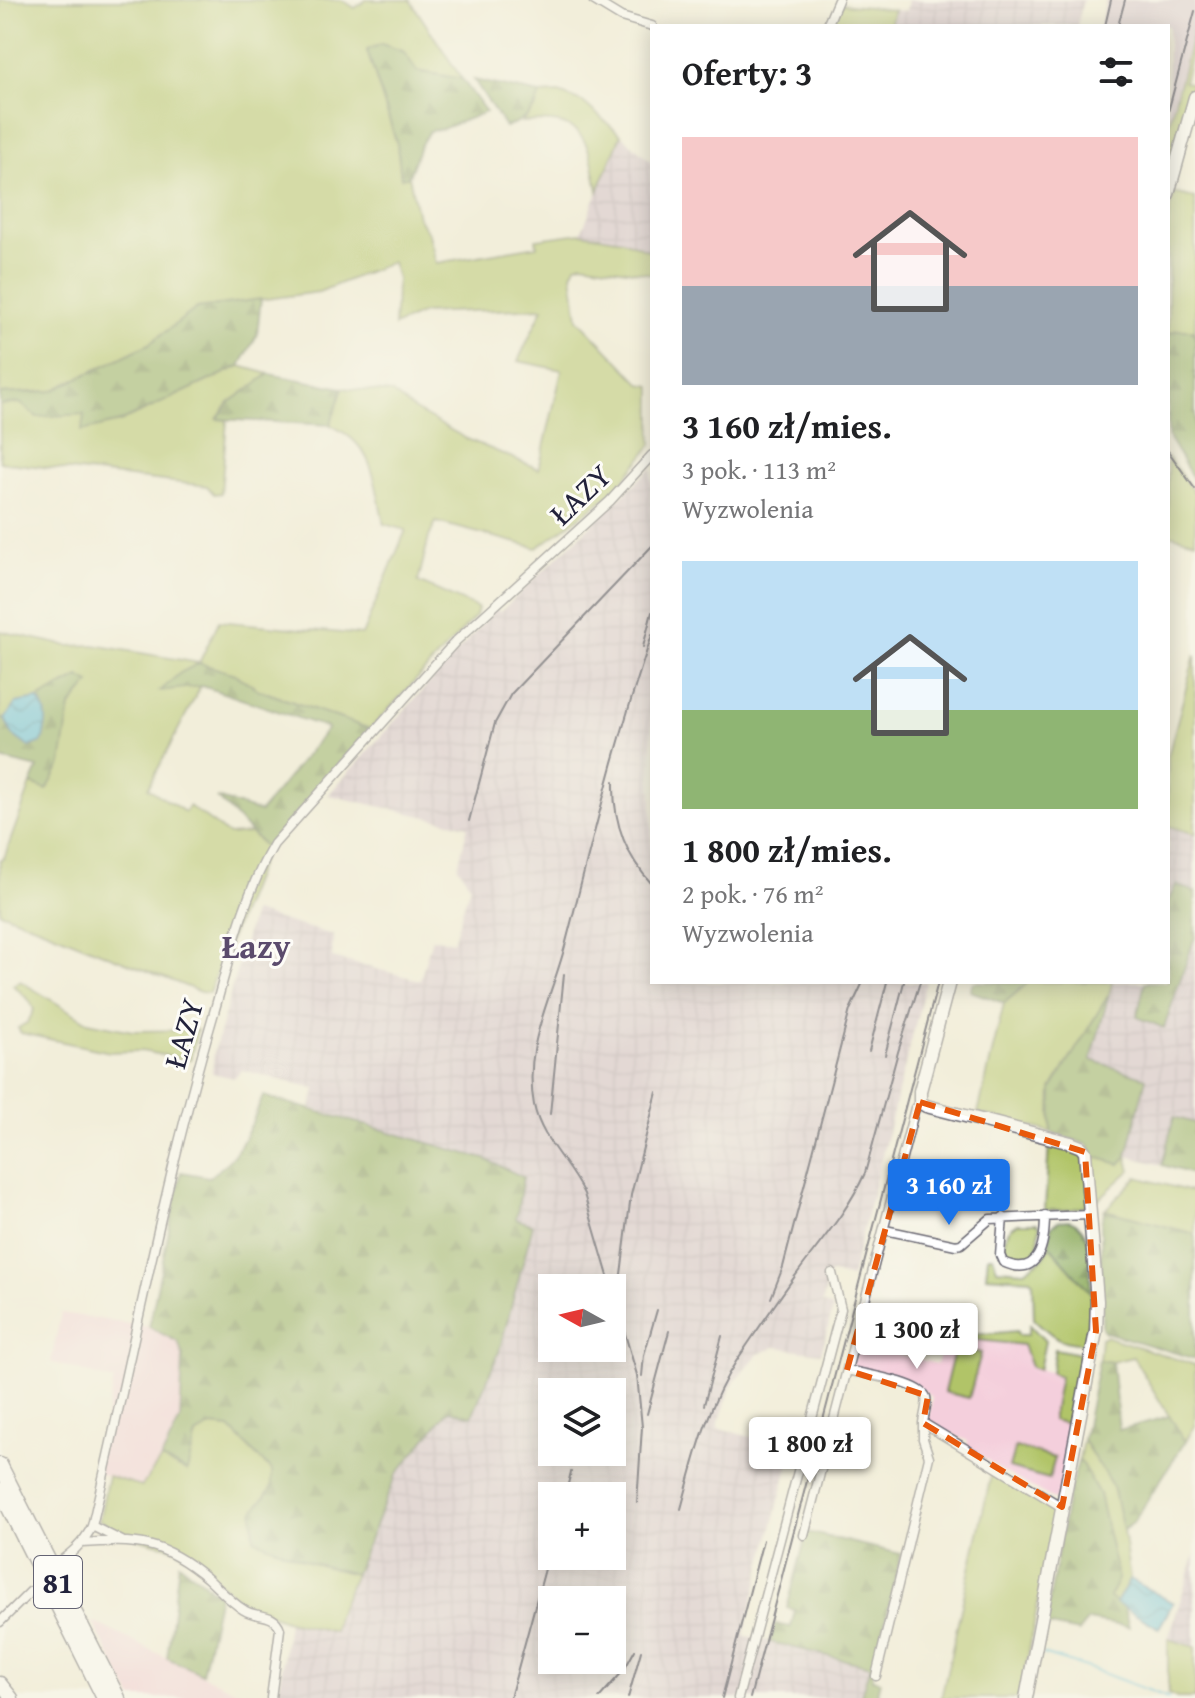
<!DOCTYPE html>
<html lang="pl">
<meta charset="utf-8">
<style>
:root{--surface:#fff;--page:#f6f6f6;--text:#202124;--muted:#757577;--accent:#1a73e8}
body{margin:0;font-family:"Gentium Book Plus",serif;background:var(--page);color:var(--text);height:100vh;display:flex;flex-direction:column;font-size:30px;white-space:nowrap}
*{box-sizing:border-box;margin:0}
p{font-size:26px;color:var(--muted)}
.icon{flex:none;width:44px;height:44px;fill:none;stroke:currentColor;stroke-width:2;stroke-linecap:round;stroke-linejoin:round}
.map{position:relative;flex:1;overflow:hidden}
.panel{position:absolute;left:650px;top:24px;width:520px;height:960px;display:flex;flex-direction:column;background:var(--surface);border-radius:0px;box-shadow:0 4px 20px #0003}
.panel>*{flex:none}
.needle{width:52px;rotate:278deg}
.controls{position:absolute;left:538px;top:1274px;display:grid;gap:16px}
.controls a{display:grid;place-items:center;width:88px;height:88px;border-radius:0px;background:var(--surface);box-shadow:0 4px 20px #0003;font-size:40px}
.price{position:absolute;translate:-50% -68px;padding:0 18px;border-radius:8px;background:#fff;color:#222;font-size:26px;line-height:52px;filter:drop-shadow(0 2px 4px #0008)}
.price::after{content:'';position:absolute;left:50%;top:48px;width:24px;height:18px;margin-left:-12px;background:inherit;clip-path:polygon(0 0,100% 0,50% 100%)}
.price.current{background:var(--accent);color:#fff}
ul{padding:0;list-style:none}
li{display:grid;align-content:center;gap:16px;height:424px;padding:0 32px}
li span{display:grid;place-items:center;height:248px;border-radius:0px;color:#555}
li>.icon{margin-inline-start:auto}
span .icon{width:144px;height:144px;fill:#fffc;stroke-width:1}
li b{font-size:34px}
h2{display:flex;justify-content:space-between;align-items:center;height:96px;padding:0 32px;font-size:34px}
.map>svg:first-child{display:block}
.built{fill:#f4cfdc}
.industrial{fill:url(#industrial-grid);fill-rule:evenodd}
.railway{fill:#d0bdcc}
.grass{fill:#b1c468;stroke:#6a7352;stroke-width:2}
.forest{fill:url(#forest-firs);stroke:#57664c;stroke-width:2}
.water{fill:url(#water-waves);stroke:#40708b;stroke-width:2}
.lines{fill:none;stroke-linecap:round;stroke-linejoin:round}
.stream{stroke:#5dbddb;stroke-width:2}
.street-casing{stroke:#6b6973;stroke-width:11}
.secondary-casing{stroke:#6b6973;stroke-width:15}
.primary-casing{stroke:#6b6973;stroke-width:17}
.street{stroke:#fff;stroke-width:8}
.secondary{stroke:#fff;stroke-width:12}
.primary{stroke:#fff;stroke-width:14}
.rail{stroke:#22223b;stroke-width:2}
.marked{fill:none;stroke:#e8590c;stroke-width:6;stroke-dasharray:16 10;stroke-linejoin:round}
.labels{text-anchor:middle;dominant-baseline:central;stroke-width:6;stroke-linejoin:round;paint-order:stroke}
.shield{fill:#fdfcf7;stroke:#646373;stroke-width:2}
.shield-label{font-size:30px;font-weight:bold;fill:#22223b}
.street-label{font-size:32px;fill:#22223b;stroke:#fdfcf7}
.neighbourhood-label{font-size:34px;font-weight:bold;fill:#5b4b6d;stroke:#fdfcf7}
</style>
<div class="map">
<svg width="1195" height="1698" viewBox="0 0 1195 1698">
<defs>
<pattern id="industrial-grid" width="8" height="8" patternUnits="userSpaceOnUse" patternTransform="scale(2)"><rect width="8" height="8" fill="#d0bdcc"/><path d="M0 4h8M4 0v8" fill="none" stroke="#b2a2b0"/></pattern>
<pattern id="forest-firs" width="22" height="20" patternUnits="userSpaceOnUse" patternTransform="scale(2)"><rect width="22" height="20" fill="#8caa5c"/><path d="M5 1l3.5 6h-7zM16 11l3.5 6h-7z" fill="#728a4d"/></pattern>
<pattern id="water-waves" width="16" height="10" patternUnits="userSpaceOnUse" patternTransform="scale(2)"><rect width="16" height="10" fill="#5dbddb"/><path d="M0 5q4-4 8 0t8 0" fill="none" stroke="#4c99b3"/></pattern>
</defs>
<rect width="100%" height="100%" fill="#fdfcf7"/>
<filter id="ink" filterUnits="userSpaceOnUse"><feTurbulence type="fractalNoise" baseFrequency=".0125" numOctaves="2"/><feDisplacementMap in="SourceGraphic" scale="16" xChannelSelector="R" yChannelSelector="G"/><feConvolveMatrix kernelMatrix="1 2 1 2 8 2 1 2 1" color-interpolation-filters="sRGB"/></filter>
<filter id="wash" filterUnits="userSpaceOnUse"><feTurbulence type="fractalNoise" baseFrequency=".006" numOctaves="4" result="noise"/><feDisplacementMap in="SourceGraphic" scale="32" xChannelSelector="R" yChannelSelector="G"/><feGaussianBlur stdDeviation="1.8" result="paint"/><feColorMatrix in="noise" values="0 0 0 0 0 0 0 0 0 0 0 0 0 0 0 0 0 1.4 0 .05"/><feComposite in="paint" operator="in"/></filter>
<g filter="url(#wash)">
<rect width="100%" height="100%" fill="#f2eeda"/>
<path class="built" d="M61 1313 149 1327 178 1342 183 1355 180 1420 161 1459 142 1486 94 1472 114 1381 51 1362Z
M947 1336 1024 1345 1031 1367 1060 1375 1052 1419 1071 1425 1059 1498 1053 1499 1002 1471 967 1445 968 1441 928 1423 932 1397 915 1384 851 1369 859 1344 937 1364Z
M92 1621 167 1658 251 1698H132Z"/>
<path class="industrial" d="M908 0H1083L1077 26H890L894 10 906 11Z
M621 135 652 162V252L623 240 581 233Z
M652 467V982H926L851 1278 830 1273 822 1303 833 1308 821 1353 775 1347 757 1355 732 1385 717 1428 793 1448 744 1635 870 1666 861 1694 871 1698H278L288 1621 334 1632 337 1616 396 1475 449 1410 472 1416 516 1219 523 1177 485 1159 311 1108 316 1089 242 1070 234 1078 212 1073 214 1052 253 912 333 935 332 958 420 980 432 938 453 942 470 885 458 867 468 826 328 795 496 609 500 612ZM552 1288H612V1348H552ZM552 1392H612V1452H552ZM552 1496H612V1556H552ZM552 1600H612V1660H552Z
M1168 826 1195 834V1123L1174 1118 1162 1165 1127 1156 1145 1078 1091 1060 1112 982H1168Z
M1195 1554V1647L1168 1639Z"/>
<path class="railway" d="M1106 0H1195V25L1168 127V26H1100Z"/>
<path class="grass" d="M0 0H342L355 8 366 0H410L462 79 417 71 403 51 381 44 367 51 397 144 401 178 409 176 418 217 429 234 436 263 537 246 536 239 581 233 623 240 652 252V274L582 263 576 265 572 274 578 319 641 384 652 386V445L614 492 537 548 436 522 429 537 418 582 478 608 476 616 370 729 259 690 235 674 161 690 201 686 148 788 185 812 189 806 229 835 251 833 266 848 209 993 200 992 0 912V860L4 858 31 784 47 789 70 707 85 689 79 677 38 699 16 703 5 719H0V631L68 646 94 645 199 663 219 621 362 635 406 530 384 524C374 480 375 445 330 425L343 388 392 393 413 409 467 439 539 469 562 370 518 361 543 308 423 313 394 326 397 279 392 262 319 292 198 308 149 344 52 391 0 394Z
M842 4 894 10 890 26H832Z
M1195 25V41L1184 82 1195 84 1189 99 1168 178V127Z
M559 93 583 102 621 135 598 191C589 137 583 117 522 122L536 107 540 94Z
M1173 193 1195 198V340L1193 330H1177L1168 334V222Z
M240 366 269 374 229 403 218 419 227 420 221 493 214 494 207 486 0 462V405L20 402 85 414 83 430 120 422Z
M1168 457 1195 494V541L1168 534Z
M1195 654V834L1168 826V756Z
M20 981 88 1022 133 1031 197 1030 190 1060 141 1051 110 1052 21 1033 18 1028 28 1022 34 1010 30 1001 13 985Z
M1029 982H1112L1109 994 1052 1089 1051 1132 978 1113 1004 1003Z
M1049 1143 1120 1164 1127 1156 1131 1170C1095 1200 1097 1212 1045 1210Z
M1137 1177 1195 1193V1234L1105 1210Z
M1018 1223H1037L1040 1226 1038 1246 1034 1256 1017 1262 1008 1257C1001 1242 1004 1231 1018 1223Z
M1049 1245 1091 1293 1089 1344C1060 1343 1055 1339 1034 1319L1033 1282 1030 1279 986 1276 988 1256H993L997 1269 1025 1271 1044 1257Z
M1030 1325 1045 1341 1039 1370 1031 1367 1023 1345 951 1337 1017 1331 1018 1335H1028Z
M1105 1336 1195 1365V1426L1185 1442 1133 1357 1112 1362 1099 1360 1101 1338Z
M955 1347 981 1353 969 1398 944 1392Z
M1055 1349 1085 1355 1071 1425 1052 1420 1060 1376 1051 1373Z
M211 1426 230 1428 272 1471V1487L253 1512 254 1539 312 1563 355 1574 337 1616 334 1632 288 1621 249 1607 177 1549 128 1536 99 1520 108 1476 142 1486 161 1459 186 1471 196 1435Z
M1083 1440 1113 1487 1123 1530 1130 1579 1116 1603 1109 1597 1118 1579 1099 1494 1079 1459Z
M1015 1447 1055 1458 1049 1479 1009 1468Z
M992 1471 1056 1509 1020 1698H941Z
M1168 1639 1195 1647V1698H1177L1168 1694Z"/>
<path class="forest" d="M381 44 403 51 417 71 462 79 486 112 442 129 429 131 420 146 409 176 401 178 397 144 367 50Z
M474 80 540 94C534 113 524 121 505 127Z
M261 299 257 335 240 366 120 422 82 431 84 414 37 417 20 403 0 405V394L52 391 149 344 197 308Z
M1177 330H1193L1195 340V482L1168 437V334Z
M269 374 343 388 330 425 217 419 229 403Z
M199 663 235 674 259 690 370 729 266 848 217 798 260 812 328 728 202 686 160 691 180 673Z
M79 677 90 683 70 707 61 764 47 790 31 784 38 768 0 759V719H5L13 735 42 702 38 699Z
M1176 885 1195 892V936L1164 1028 1137 1017 1145 982H1168V901Z
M973 982H1029L1004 1003 970 991Z
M1109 994 1091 1060 1146 1078 1127 1156 1120 1164 1091 1156 1089 1145 1051 1132 1052 1089Z
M263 1096 485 1159 523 1177 516 1219 533 1225 499 1352 472 1416 449 1410 396 1475 355 1574 312 1563 254 1539 253 1512 272 1487V1471L230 1428 211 1426 196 1435 187 1471 161 1459 180 1420 183 1356 178 1342 149 1327 181 1172 209 1177C241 1157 249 1129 263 1096Z
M1174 1117 1195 1123V1175L1162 1165Z
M1105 1210 1195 1234V1359L1105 1332 1102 1328 1101 1222Z
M1068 1220C1096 1226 1089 1270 1091 1293L1049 1245 1051 1227 1058 1221Z
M1099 1360 1112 1362 1119 1430 1170 1416 1185 1442 1133 1523 1123 1530 1113 1487 1083 1440Z
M1079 1459 1099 1494 1118 1579 1109 1597 1124 1608 1129 1627 1088 1620 1078 1632 1045 1625 1067 1500Z
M807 1532 901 1554 872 1679 880 1681 877 1694 893 1698H871L861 1695 870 1666 770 1642 775 1624 791 1627 795 1610 787 1608Z
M179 1563 219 1595 202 1674 167 1658Z"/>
<path class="water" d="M38 699C50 712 46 727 42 742L29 747 13 735 5 719 16 703Z
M1130 1579 1173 1603 1159 1628 1116 1603Z"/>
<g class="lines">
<path class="stream" d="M1042 1654 1089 1668 1169 1698"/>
</g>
</g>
<g filter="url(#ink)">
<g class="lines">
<g class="street-casing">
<path id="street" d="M593 0 621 17 652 26
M827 26 838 0
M1003 1217 1000 1255 1003 1262C1040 1279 1045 1243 1045 1216
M885 1230 956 1245 961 1244 990 1219 1090 1215
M847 1370C863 1374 920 1382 926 1397 928 1404 924 1415 923 1423
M92 1526 122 1541
M804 1535 915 1108 920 1102
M81 1543C138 1540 162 1540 207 1578 219 1589 231 1602 244 1610 256 1618 275 1612 280 1629L271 1698
M51 1568C68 1556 84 1544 92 1526 132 1356 164 1183 213 1016 230 957 243 896 274 844L456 641 610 501 652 455
M0 1622 31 1591
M876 1676 929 1457 923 1439V1423L1062 1507
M738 1698 841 1309 832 1273"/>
</g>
<g class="secondary-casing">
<path id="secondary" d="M1168 194 1195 97
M949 982 920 1091V1102L926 1106 1071 1143 1081 1147 1085 1152 1097 1301 1096 1331 1026 1698
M0 1683 12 1698"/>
</g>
<g class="primary-casing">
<path id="primary" d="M0 1465 118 1698
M0 1490 104 1698"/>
</g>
<use href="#street" class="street"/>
<use href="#secondary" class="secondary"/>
<use href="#primary" class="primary"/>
<path class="rail" d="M1105 26 1111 0
M1118 26 1125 0
M1168 112 1195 11
M1168 451 1195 489
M643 647 652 612
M614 782C613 821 625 855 652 884
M469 821 495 723 511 694 652 546
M869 1051 887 982
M885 1055 904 982
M550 1114 564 974
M619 1290 631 1195 657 1092
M771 1298 783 1267 850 1010 863 982
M642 1376 644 1355 657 1310
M704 1405 722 1336
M647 1414 669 1331
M565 1496 571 1472
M637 1503 642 1427 637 1375 584 1194C569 1162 541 1140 534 1105 523 1046 551 1000 565 946 592 842 617 737 652 635
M681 1509C695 1457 707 1406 737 1360 761 1325 785 1288 811 1255 832 1228 851 1204 865 1173L898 1052 920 982
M510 1698 552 1543
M599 1698 624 1670 635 1650
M628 1698 641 1651
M722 1698 763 1540
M750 1698 938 982"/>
</g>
</g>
<path d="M0 0H1195V1698H0ZM920 1102 1085 1152 1096 1331 1062 1507 923 1423 928 1396 847 1370Z" fill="#f2eeda" fill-opacity=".55" fill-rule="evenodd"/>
<path class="marked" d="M920 1102 1085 1152 1096 1331 1062 1507 923 1423 928 1396 847 1370Z"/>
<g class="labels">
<rect class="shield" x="34" y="1556" width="48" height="52" rx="6"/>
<g class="shield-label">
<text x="58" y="1582">81</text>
</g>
<g class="street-label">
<text transform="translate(580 494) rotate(-44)">ŁAZY</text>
<text transform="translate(183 1033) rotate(-74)">ŁAZY</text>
</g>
<g class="neighbourhood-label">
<text x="256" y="945">Łazy</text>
</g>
</g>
</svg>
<div class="controls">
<a><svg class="needle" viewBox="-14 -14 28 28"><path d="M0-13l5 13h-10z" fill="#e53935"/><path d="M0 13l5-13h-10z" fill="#757577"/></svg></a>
<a><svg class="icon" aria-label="layers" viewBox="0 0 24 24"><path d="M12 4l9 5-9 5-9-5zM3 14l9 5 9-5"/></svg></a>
<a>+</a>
<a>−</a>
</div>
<b class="price current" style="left:949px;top:1227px">3 160 zł</b>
<b class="price" style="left:917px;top:1371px">1 300 zł</b>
<b class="price" style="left:810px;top:1485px">1 800 zł</b>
<section class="panel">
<h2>Oferty: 3<svg class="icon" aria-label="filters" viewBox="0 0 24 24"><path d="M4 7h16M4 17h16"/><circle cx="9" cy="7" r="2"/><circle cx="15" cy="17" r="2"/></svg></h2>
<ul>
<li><span style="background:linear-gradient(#f6c9c9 60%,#9aa5b1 0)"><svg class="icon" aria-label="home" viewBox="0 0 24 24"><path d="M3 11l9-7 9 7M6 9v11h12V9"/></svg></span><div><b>3 160 zł/mies.</b><p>3 pok. · 113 m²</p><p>Wyzwolenia</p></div></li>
<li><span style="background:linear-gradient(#bfe0f5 60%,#8fb573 0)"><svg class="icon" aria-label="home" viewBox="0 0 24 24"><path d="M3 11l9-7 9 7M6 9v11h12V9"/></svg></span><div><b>1 800 zł/mies.</b><p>2 pok. · 76 m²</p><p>Wyzwolenia</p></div></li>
</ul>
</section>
</div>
